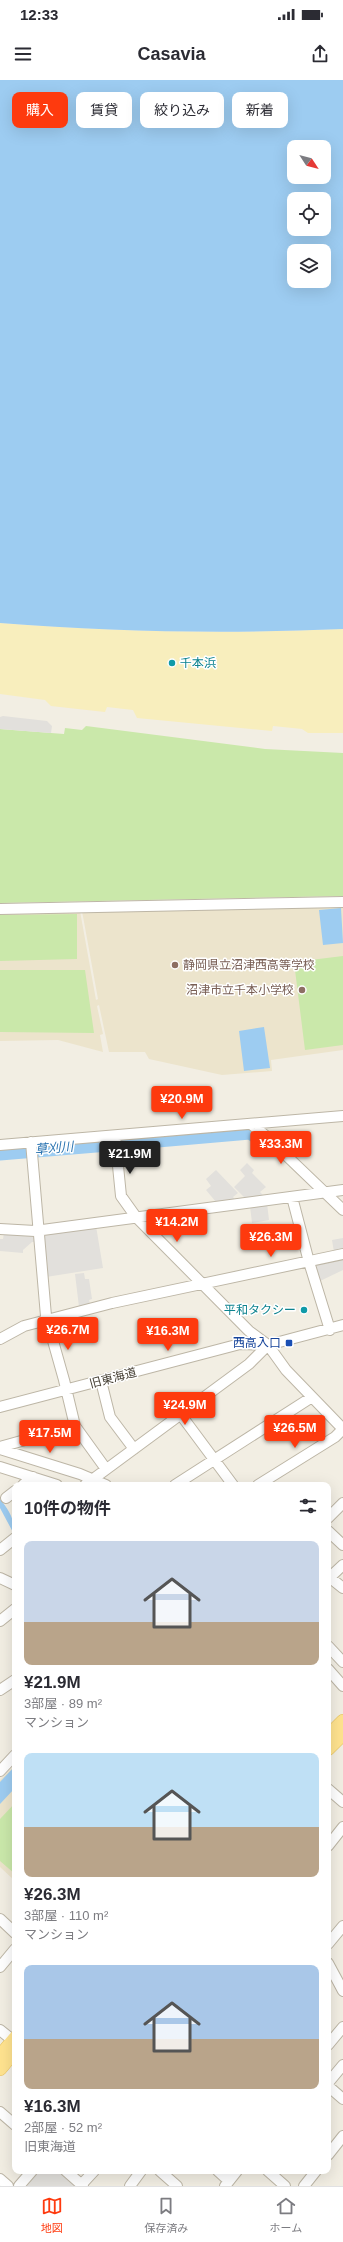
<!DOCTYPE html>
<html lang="ja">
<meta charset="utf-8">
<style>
:root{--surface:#fff;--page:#f7f7f7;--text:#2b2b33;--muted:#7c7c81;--line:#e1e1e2;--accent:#fe3a0e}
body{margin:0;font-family:Arial,"Noto Sans JP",sans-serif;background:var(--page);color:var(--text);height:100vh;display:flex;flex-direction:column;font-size:15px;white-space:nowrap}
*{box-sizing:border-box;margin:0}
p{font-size:13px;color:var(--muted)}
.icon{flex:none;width:22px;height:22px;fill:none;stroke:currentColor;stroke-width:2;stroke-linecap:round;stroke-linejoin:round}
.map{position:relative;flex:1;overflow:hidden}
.drawer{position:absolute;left:12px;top:1402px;width:319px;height:692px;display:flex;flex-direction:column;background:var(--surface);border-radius:8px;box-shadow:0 4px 16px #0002}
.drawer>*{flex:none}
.top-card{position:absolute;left:12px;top:12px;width:319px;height:36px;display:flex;gap:8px}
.needle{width:26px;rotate:126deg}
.fabs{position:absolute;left:287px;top:60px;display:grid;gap:8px}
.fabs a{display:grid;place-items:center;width:44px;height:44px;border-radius:8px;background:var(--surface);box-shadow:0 4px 16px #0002;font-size:20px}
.price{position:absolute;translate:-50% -34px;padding:0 9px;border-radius:4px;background:var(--accent);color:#fff;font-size:13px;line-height:26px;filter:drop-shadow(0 1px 2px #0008)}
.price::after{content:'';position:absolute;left:50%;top:24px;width:12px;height:9px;margin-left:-6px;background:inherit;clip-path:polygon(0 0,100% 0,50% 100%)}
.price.active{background:#222;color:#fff}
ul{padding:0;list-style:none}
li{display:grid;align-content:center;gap:8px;height:212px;padding:0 12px}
li span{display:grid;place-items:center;height:124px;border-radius:8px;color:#555}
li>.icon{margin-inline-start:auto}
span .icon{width:72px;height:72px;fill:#fffc;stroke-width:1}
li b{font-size:17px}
h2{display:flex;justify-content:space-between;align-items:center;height:48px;padding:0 12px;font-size:17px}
.pill{padding:0 14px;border-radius:8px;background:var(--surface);box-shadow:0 4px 16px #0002;font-size:14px;line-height:36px}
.pill.active{background:var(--accent);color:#fff}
.status{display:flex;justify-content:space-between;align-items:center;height:28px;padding:0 20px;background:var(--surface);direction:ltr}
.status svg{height:11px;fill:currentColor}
header{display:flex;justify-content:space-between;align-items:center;height:52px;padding:0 12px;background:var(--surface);font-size:18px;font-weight:700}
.tab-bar{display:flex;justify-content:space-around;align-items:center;height:56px;border-top:1px solid var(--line);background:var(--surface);font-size:11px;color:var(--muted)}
.tab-bar a{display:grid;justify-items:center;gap:2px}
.tab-bar .active{color:var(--accent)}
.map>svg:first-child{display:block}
.education{fill:#ece4cc}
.green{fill:#cae8aa}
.sand{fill:#f8eebd}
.parking{fill:#e2e0dc}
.water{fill:#9dccf1;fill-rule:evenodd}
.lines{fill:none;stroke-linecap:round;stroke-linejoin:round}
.river{stroke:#9dccf1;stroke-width:15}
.minor-casing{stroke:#bdb6a6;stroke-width:12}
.major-casing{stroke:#e6c25d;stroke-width:14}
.minor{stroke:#fff;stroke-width:10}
.major{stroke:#ffe38f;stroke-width:13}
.culture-dot{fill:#0f9aa8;stroke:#fff;stroke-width:1.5}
.education-dot{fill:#8d6e63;stroke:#fff;stroke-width:1.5}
.transit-dot{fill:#1a4fb4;stroke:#fff;stroke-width:1.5}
.labels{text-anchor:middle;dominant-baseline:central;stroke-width:3;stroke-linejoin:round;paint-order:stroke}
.culture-label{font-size:12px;fill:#0d838f;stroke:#fff;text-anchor:start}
.education-label{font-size:12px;fill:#785e54;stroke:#fff;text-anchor:start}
.transit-label{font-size:12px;fill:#164399;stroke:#fff;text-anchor:end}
.street-label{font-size:12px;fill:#443e33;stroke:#fff}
.water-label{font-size:13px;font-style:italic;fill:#2b74b1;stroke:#fff}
</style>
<div class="status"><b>12:33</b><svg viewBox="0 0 49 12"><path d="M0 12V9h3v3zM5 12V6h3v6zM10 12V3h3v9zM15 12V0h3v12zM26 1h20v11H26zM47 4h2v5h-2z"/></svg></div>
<header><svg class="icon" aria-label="menu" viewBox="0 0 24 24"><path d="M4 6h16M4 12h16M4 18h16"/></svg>Casavia<svg class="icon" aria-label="share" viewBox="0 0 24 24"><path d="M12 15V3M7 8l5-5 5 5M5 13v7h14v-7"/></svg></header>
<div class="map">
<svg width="343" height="2106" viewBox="0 0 343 2106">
<rect width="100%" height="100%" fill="#f2eee3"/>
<path class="education" d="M343 826V970L271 980 272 991 222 995 149 979 145 972H109L99 925 97 926 103 954 100 955 103 972 58 960 0 961V832L80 831 96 920 98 919 82 831 251 829Z
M15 1685V1801L0 1787V1700Z"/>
<path class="green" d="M86 646 265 669 343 673V816L0 823V649L64 654 65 648 82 650Z
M77 834V879L0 881V835Z
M343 876V965L305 970 294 882Z
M0 890H85L94 953 0 952Z
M15 1723V1794L0 1781V1739Z"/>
<path class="sand" d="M0 543C114 552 229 554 343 549V653H308L302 649 273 646 272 651 137 638 133 630 107 627 105 632 51 626 45 620 0 614Z"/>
<path class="parking" d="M3 636 47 641 52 646 51 653 0 649V637Z
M247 1083 254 1090 252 1093 266 1107 260 1112 263 1115 246 1119 234 1107 245 1096 240 1090Z
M216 1090 238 1113 233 1117 235 1120 216 1122 206 1110 211 1106 206 1099Z
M267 1123 269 1140 252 1143 250 1126Z
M96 1146 103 1188 46 1197 42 1154Z
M4 1153H34L35 1162H32L23 1170V1173L0 1171V1159H3Z
M343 1158V1170L334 1172 332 1160Z
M343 1177V1190L318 1202 314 1183Z
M84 1193 85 1199H89L92 1219 89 1220 90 1224 79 1227 75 1194Z
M36 2091H63L77 2103 75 2106H28L25 2104Z"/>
<path class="water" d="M0 0H343V549C229 554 114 552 0 543ZM294 67H324V97H294ZM294 119H324V149H294ZM294 171H324V201H294Z
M341 828 343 863 323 865 319 830Z
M264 947 270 988 244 991 239 951Z
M0 1419C10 1431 15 1441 15 1456L0 1428Z
M15 1686V1708L0 1724V1702Z"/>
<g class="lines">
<path class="river" d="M123 1063 250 1052 273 1067
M0 1073 108 1064"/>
<g class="minor-casing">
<path id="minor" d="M0 829 343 822
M251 1044 267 1057 343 1130
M115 1056 121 1116 136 1137 249 1251 268 1265 286 1290 343 1349
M31 1062 46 1236 64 1300 75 1346 106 1389
M0 1065 343 1036
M292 1117 309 1182 330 1250
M0 1149 35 1151 343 1110
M0 1259 24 1246 112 1223 343 1174
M101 1301 110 1337 134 1369
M0 1327 240 1264 268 1265 343 1245
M181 1335 233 1405
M0 1367 75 1346
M0 1369 80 1394 106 1405
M0 1387 57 1405
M23 1405 33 1397
M85 1405 249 1284 268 1265
M175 1405 312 1317
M258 1405 335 1357 343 1349
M6 1418 15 1411
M328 1438 343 1423
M328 1451 343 1465
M0 1470 15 1458
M328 1496 343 1508
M0 1498 15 1505
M328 1499 343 1485
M0 1541 15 1529
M328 1566 343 1582
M328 1589 343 1606
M0 1610 15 1600
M0 1691 15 1675
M328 1709 343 1722
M328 1766 343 1747
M0 1839 15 1853
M328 1864 343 1846
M328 1883 343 1911
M0 1887 15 1869
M0 1950 15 1962
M328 1965 343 1947
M328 2003 343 1985
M328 2006 343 2019
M0 2032 15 2045
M328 2075 343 2056
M66 2091 83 2106
M160 2091 177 2106
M218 2091 229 2101
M268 2091 285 2106
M0 2099 8 2106
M82 2104 94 2091
M19 2106 32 2091
M130 2106 141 2091
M225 2106 237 2091
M304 2106 316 2091"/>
</g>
<g class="major-casing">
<path id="major" d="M328 1656 343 1641
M328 1669 343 1654
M0 1976 15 1958
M0 1989 15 1971"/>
</g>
<use href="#minor" class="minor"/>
<use href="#major" class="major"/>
</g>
<g class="culture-dot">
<circle cx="172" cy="583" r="4"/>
<circle cx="304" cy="1230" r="4"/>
</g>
<g class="education-dot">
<circle cx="175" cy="885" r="4"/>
<circle cx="302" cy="910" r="4"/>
</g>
<rect class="transit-dot" x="285" y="1259" width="8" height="8" rx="2"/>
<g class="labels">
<g class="culture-label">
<text x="180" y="583">千本浜</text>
<text x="296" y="1230" text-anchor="end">平和タクシー</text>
</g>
<g class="education-label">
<text x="183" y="885">静岡県立沼津西高等学校</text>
<text x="294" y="910" text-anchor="end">沼津市立千本小学校</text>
</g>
<g class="transit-label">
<text x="281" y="1263">西高入口</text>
</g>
<g class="street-label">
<text transform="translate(113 1298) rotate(-15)">旧東海道</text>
</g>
<g class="water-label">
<text transform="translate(54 1068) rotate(-5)">草刈川</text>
</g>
</g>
</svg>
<div class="fabs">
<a><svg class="needle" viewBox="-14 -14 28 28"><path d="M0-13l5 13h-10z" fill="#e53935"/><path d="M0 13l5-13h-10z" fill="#7c7c81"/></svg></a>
<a><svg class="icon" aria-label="locate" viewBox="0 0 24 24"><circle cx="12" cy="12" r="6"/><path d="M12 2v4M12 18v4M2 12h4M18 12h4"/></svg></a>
<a><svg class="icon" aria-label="layers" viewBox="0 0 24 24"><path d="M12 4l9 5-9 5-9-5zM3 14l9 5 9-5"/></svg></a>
</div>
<b class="price" style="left:182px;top:1040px">¥20.9M</b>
<b class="price" style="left:281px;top:1085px">¥33.3M</b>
<b class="price active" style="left:130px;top:1095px">¥21.9M</b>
<b class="price" style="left:177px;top:1163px">¥14.2M</b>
<b class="price" style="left:271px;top:1178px">¥26.3M</b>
<b class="price" style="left:68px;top:1271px">¥26.7M</b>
<b class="price" style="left:168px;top:1272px">¥16.3M</b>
<b class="price" style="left:185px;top:1346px">¥24.9M</b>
<b class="price" style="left:295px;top:1369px">¥26.5M</b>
<b class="price" style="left:50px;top:1374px">¥17.5M</b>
<div class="top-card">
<a class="pill active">購入</a>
<a class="pill">賃貸</a>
<a class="pill">絞り込み</a>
<a class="pill">新着</a>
</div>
<section class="drawer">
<h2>10件の物件<svg class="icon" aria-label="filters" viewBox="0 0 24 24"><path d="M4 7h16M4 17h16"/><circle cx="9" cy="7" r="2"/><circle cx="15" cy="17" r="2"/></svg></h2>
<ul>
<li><span style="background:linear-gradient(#c9d6e8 65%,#b9a48a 0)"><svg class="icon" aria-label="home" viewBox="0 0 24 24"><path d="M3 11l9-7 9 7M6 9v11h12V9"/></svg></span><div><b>¥21.9M</b><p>3部屋 · 89 m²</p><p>マンション</p></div></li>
<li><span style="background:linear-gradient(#bfe0f5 60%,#b9a48a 0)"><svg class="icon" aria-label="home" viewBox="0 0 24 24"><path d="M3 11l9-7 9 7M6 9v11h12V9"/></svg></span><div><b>¥26.3M</b><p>3部屋 · 110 m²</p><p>マンション</p></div></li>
<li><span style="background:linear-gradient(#a9c7e8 60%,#b9a48a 0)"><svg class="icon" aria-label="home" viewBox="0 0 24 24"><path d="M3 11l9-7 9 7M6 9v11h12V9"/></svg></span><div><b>¥16.3M</b><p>2部屋 · 52 m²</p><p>旧東海道</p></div></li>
</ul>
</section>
</div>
<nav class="tab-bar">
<a class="active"><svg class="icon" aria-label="map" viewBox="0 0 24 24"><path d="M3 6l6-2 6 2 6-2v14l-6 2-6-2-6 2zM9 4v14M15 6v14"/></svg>地図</a>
<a><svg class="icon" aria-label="saved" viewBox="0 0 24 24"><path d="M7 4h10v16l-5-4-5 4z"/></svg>保存済み</a>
<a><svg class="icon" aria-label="home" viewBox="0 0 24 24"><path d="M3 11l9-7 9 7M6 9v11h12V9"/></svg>ホーム</a>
</nav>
